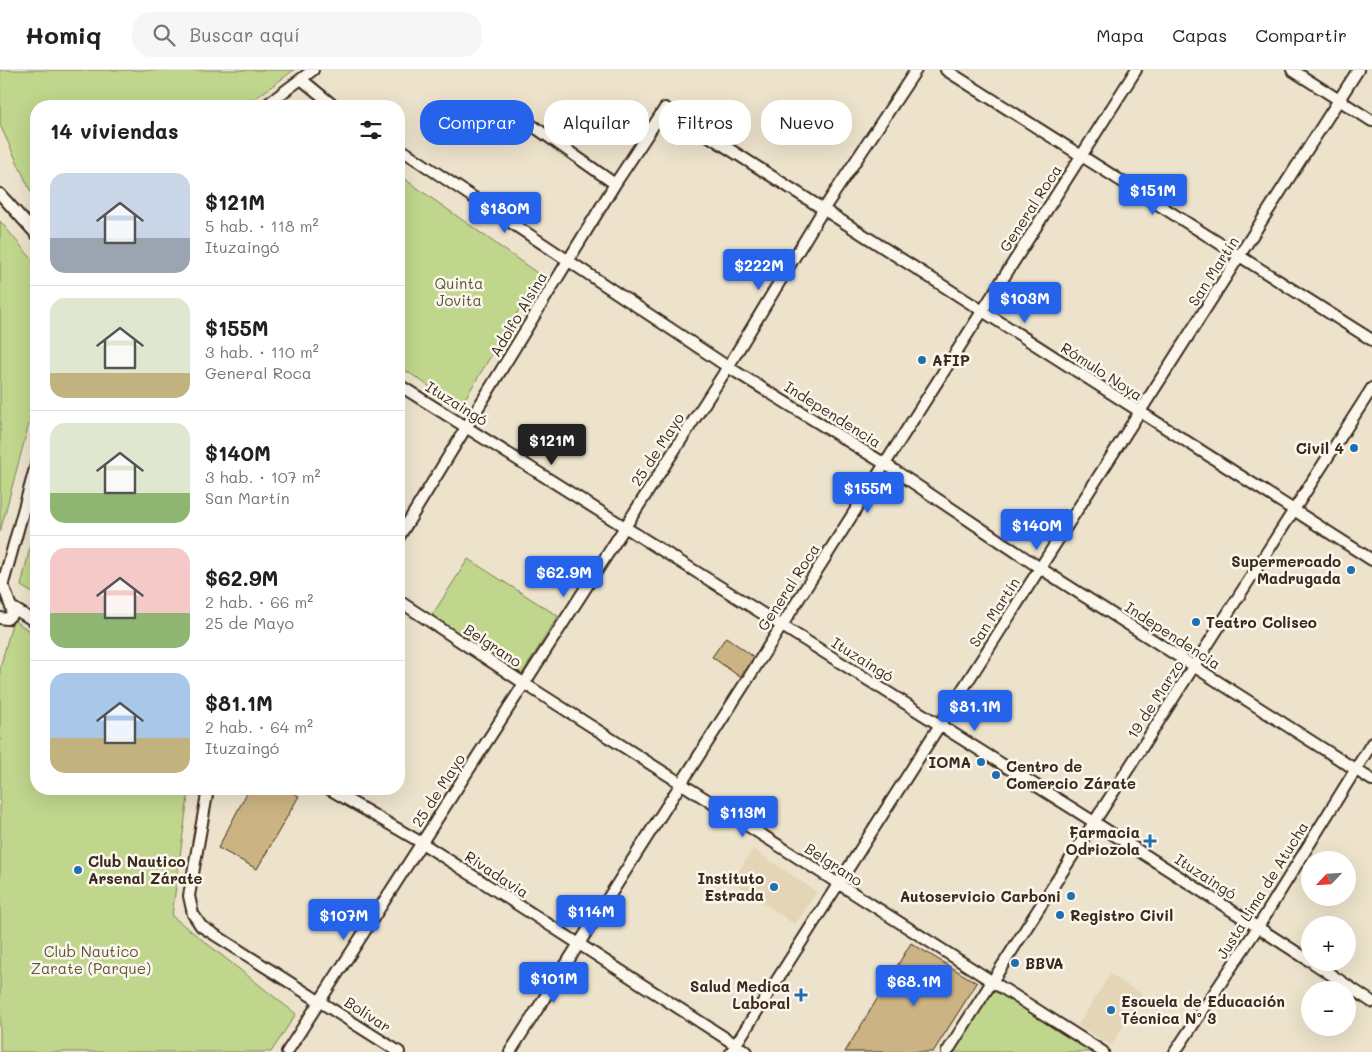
<!DOCTYPE html>
<html lang="es">
<meta charset="utf-8">
<style>
:root{--surface:#fff;--page:#f6f6f6;--text:#202124;--muted:#757577;--line:#e0e0e0;--accent:#2563eb}
body{margin:0;font-family:Mali,sans-serif;background:var(--page);color:var(--text);height:100vh;display:flex;flex-direction:column;font-size:19px;white-space:nowrap}
*{box-sizing:border-box;margin:0}
p{font-size:16px;color:var(--muted)}
.icon{flex:none;width:28px;height:28px;fill:none;stroke:currentColor;stroke-width:2;stroke-linecap:round;stroke-linejoin:round}
.map{position:relative;flex:1;overflow:hidden}
.panel{position:absolute;left:30px;top:30px;width:375px;height:695px;display:flex;flex-direction:column;background:var(--surface);border-radius:20px;box-shadow:0 5px 20px #0002}
.panel>*{flex:none}
.banner{position:absolute;left:420px;top:30px;width:475px;height:45px;display:flex;gap:10px}
.needle{width:32px;rotate:245deg}
.fabs{position:absolute;left:1301px;top:781px;display:grid;gap:10px}
.fabs a{display:grid;place-items:center;width:55px;height:55px;border-radius:50%;background:var(--surface);box-shadow:0 5px 20px #0002;font-size:25px}
.price{position:absolute;translate:-50% -42px;padding:0 11px;border-radius:5px;background:var(--accent);color:#fff;font-size:16px;line-height:32px;filter:drop-shadow(0 1px 2px #0008)}
.price::after{content:'';position:absolute;left:50%;top:30px;width:15px;height:11px;margin-left:-8px;background:inherit;clip-path:polygon(0 0,100% 0,50% 100%)}
.price.active{background:#222;color:#fff}
ul{padding:0;list-style:none}
li{display:flex;align-items:center;gap:15px;height:125px;padding:0 20px}
li+li{border-top:1px solid var(--line)}
li span{display:grid;place-items:center;flex:none;width:140px;height:100px;border-radius:15px;color:#555}
li>.icon{margin-inline-start:auto}
span .icon{width:60px;height:60px;fill:#fffc;stroke-width:1}
li b{font-size:21px}
h2{display:flex;justify-content:space-between;align-items:center;height:60px;padding:0 20px;font-size:21px}
.chip{padding:0 18px;border-radius:20px;background:var(--surface);box-shadow:0 5px 20px #0002;font-size:18px;line-height:45px}
.chip.active{background:var(--accent);color:#fff}
header{display:flex;align-items:center;gap:30px;box-sizing:border-box;height:70px;padding:0 25px;background:var(--surface);border-bottom:1px solid var(--line)}
header strong{font-size:24px}
nav{display:flex;gap:28px;margin-inline-start:auto;font-size:18px}
.search{width:350px;height:45px;background:var(--page);display:flex;align-items:center;gap:12px;box-sizing:border-box;padding:0 18px;border-radius:20px;color:var(--muted);font-size:19px}
.map>svg:first-child{display:block}
.built{fill:#e3d5b6}
.green{fill:#bfd68c;stroke:#7d8055}
.building{fill:#cbb383;stroke:#3b2a1e}
.lines{fill:none;stroke-linecap:round;stroke-linejoin:round}
.street-casing{stroke:#3b2a1e;stroke-width:14}
.street{stroke:#fbf7ec;stroke-width:10}
.poi-dot{fill:#1f6fb2;stroke:#fbf7ec;stroke-width:2}
.labels{text-anchor:middle;dominant-baseline:central;stroke-width:5;stroke-linejoin:round;paint-order:stroke}
.street-label{font-size:15px;fill:#3b2a1e;stroke:#fbf7ec}
.park-label{font-size:15px;fill:#5c553a;stroke:#fbf7ec}
.poi-label{font-size:15px;font-weight:bold;fill:#3b2a1e;stroke:#fbf7ec;text-anchor:start}
</style>
<header>
<strong>Homiq</strong>
<div class="search"><svg class="icon" aria-label="search" viewBox="0 0 24 24"><circle cx="10" cy="10" r="6"/><path d="M15 15l6 6"/></svg>Buscar aquí</div>
<nav><a>Mapa</a><a>Capas</a><a>Compartir</a></nav>
</header>
<div class="map">
<svg width="1372" height="982" viewBox="0 0 1372 982">
<rect width="100%" height="100%" fill="#ede3cc"/>
<filter id="ink" filterUnits="userSpaceOnUse"><feTurbulence type="fractalNoise" baseFrequency=".02" numOctaves="2"/><feDisplacementMap in="SourceGraphic" scale="10" xChannelSelector="R" yChannelSelector="G"/><feConvolveMatrix kernelMatrix="1 2 1 2 8 2 1 2 1" color-interpolation-filters="sRGB"/></filter>
<g filter="url(#ink)">
<path class="built" d="M753 779 817 822 795 855 732 811Z
M1110 904 1143 925 1111 976 1078 955Z"/>
<path class="green" d="M0 0H294L245 36H36V133L0 55Z
M399 105 540 205 460 337 399 296Z
M0 151 36 194V311L30 350 0 462Z
M36 451V525L21 516Z
M468 489 558 546 522 604 431 547Z
M13 550 36 565V719H189L172 846 296 944 271 982H0V598Z
M993 922 999 923 1094 982H952L988 926Z"/>
<path class="building" d="M726 567 754 587 740 607 712 587Z
M249 719H286L299 726 257 799 218 778Z
M911 873 977 913 933 982H845Z"/>
<g class="lines">
<g class="street-casing">
<path id="street" d="M946 0 1372 270
M1292 0 1372 51
M301 9 334 36
M265 36 313 0
M519 46 615 114
M399 78 728 297 885 394 1040 498 1372 710
M0 124 36 164
M399 315 1094 752 1310 891
M399 467 615 114 665 38 1372 490
M0 516 5 520 13 543 7 549 0 548
M2 517 36 395
M399 531 525 614 1103 982
M13 538 36 552
M208 719 189 826 193 844 201 856 399 982
M329 719 422 773 747 982
M1312 892 1372 932
M287 982 728 297 823 140 916 0
M510 982 1136 0
M731 982 1358 0
M947 982 1372 318
M1175 982 1258 857 1372 673"/>
</g>
<use href="#street" class="street"/>
</g>
</g>
<g class="poi-dot">
<circle cx="922" cy="290" r="5"/>
<circle cx="1354" cy="378" r="5"/>
<circle cx="1351" cy="500" r="5"/>
<circle cx="1196" cy="552" r="5"/>
<circle cx="981" cy="692" r="5"/>
<circle cx="996" cy="705" r="5"/>
<path d="M1147.5 763.5h5v5h5v5h-5v5h-5v-5h-5v-5h5z"/>
<circle cx="78" cy="800" r="5"/>
<circle cx="774" cy="817" r="5"/>
<circle cx="1071" cy="826" r="5"/>
<circle cx="1060" cy="845" r="5"/>
<circle cx="1015" cy="893" r="5"/>
<path d="M798.5 917.5h5v5h5v5h-5v5h-5v-5h-5v-5h5z"/>
<circle cx="1111" cy="940" r="5"/>
</g>
<g class="labels">
<g class="street-label">
<text transform="translate(1030 138) rotate(-57)">General Roca</text>
<text transform="translate(1213 201) rotate(-57)">San Martín</text>
<text transform="translate(518 244) rotate(-59)">Adolfo Alsina</text>
<text transform="translate(1102 301) rotate(33)">Rómulo Noya</text>
<text transform="translate(457 333) rotate(32)">Ituzaingó</text>
<text transform="translate(833 344) rotate(32)">Independencia</text>
<text transform="translate(657 379) rotate(-57)">25 de Mayo</text>
<text transform="translate(788 517) rotate(-57)">General Roca</text>
<text transform="translate(994 542) rotate(-57)">San Martín</text>
<text transform="translate(1173 565) rotate(33)">Independencia</text>
<text transform="translate(493 575) rotate(33)">Belgrano</text>
<text transform="translate(863 589) rotate(32)">Ituzaingó</text>
<text transform="translate(1155 629) rotate(-57)">19 de Marzo</text>
<text transform="translate(438 720) rotate(-57)">25 de Mayo</text>
<text transform="translate(834 794) rotate(33)">Belgrano</text>
<text transform="translate(497 804) rotate(33)">Rivadavia</text>
<text transform="translate(1206 806) rotate(33)">Ituzaingó</text>
<text transform="translate(1262 820) rotate(-58)">Justa Lima de Atucha</text>
<text transform="translate(368 944) rotate(33)">Bolívar</text>
</g>
<g class="park-label">
<text x="459" y="213">Quinta<tspan x="459" dy="17">Jovita</tspan></text>
<text x="91" y="881">Club Nautico<tspan x="91" dy="17">Zarate (Parque)</tspan></text>
</g>
<g class="poi-label">
<text x="932" y="290">AFIP</text>
<text x="1344" y="378" text-anchor="end">Civil 4</text>
<text x="1341" y="491" text-anchor="end">Supermercado<tspan x="1341" dy="17">Madrugada</tspan></text>
<text x="1206" y="552">Teatro Coliseo</text>
<text x="971" y="692" text-anchor="end">IOMA</text>
<text x="1006" y="696">Centro de<tspan x="1006" dy="17">Comercio Zárate</tspan></text>
<text x="1140" y="762" text-anchor="end">Farmacia<tspan x="1140" dy="17">Odriozola</tspan></text>
<text x="88" y="791">Club Nautico<tspan x="88" dy="17">Arsenal Zárate</tspan></text>
<text x="764" y="808" text-anchor="end">Instituto<tspan x="764" dy="17">Estrada</tspan></text>
<text x="1061" y="826" text-anchor="end">Autoservicio Carboni</text>
<text x="1070" y="845">Registro Civil</text>
<text x="1025" y="893">BBVA</text>
<text x="790" y="916" text-anchor="end">Salud Medica<tspan x="790" dy="17">Laboral</tspan></text>
<text x="1121" y="931">Escuela de Educación<tspan x="1121" dy="17">Técnica Nº 3</tspan></text>
</g>
</g>
</svg>
<div class="fabs">
<a><svg class="needle" viewBox="-14 -14 28 28"><path d="M0-13l5 13h-10z" fill="#e53935"/><path d="M0 13l5-13h-10z" fill="#757577"/></svg></a>
<a>+</a>
<a>−</a>
</div>
<b class="price" style="left:1153px;top:146px">$151M</b>
<b class="price" style="left:505px;top:164px">$180M</b>
<b class="price" style="left:759px;top:221px">$222M</b>
<b class="price" style="left:1025px;top:254px">$103M</b>
<b class="price active" style="left:552px;top:396px">$121M</b>
<b class="price" style="left:868px;top:444px">$155M</b>
<b class="price" style="left:1037px;top:481px">$140M</b>
<b class="price" style="left:564px;top:528px">$62.9M</b>
<b class="price" style="left:975px;top:662px">$81.1M</b>
<b class="price" style="left:743px;top:768px">$113M</b>
<b class="price" style="left:591px;top:867px">$114M</b>
<b class="price" style="left:344px;top:871px">$107M</b>
<b class="price" style="left:554px;top:934px">$101M</b>
<b class="price" style="left:914px;top:937px">$68.1M</b>
<div class="banner">
<a class="chip active">Comprar</a>
<a class="chip">Alquilar</a>
<a class="chip">Filtros</a>
<a class="chip">Nuevo</a>
</div>
<section class="panel">
<h2>14 viviendas<svg class="icon" aria-label="filters" viewBox="0 0 24 24"><path d="M4 7h16M4 17h16"/><circle cx="9" cy="7" r="2"/><circle cx="15" cy="17" r="2"/></svg></h2>
<ul>
<li><span style="background:linear-gradient(#c9d6e8 65%,#9aa5b1 0)"><svg class="icon" aria-label="home" viewBox="0 0 24 24"><path d="M3 11l9-7 9 7M6 9v11h12V9"/></svg></span><div><b>$121M</b><p>5 hab. · 118 m²</p><p>Ituzaingó</p></div></li>
<li><span style="background:linear-gradient(#dfe7d0 75%,#c2b280 0)"><svg class="icon" aria-label="home" viewBox="0 0 24 24"><path d="M3 11l9-7 9 7M6 9v11h12V9"/></svg></span><div><b>$155M</b><p>3 hab. · 110 m²</p><p>General Roca</p></div></li>
<li><span style="background:linear-gradient(#dfe7d0 70%,#8fb573 0)"><svg class="icon" aria-label="home" viewBox="0 0 24 24"><path d="M3 11l9-7 9 7M6 9v11h12V9"/></svg></span><div><b>$140M</b><p>3 hab. · 107 m²</p><p>San Martín</p></div></li>
<li><span style="background:linear-gradient(#f6c9c9 65%,#8fb573 0)"><svg class="icon" aria-label="home" viewBox="0 0 24 24"><path d="M3 11l9-7 9 7M6 9v11h12V9"/></svg></span><div><b>$62.9M</b><p>2 hab. · 66 m²</p><p>25 de Mayo</p></div></li>
<li><span style="background:linear-gradient(#a9c7e8 65%,#c2b280 0)"><svg class="icon" aria-label="home" viewBox="0 0 24 24"><path d="M3 11l9-7 9 7M6 9v11h12V9"/></svg></span><div><b>$81.1M</b><p>2 hab. · 64 m²</p><p>Ituzaingó</p></div></li>
</ul>
</section>
</div>
